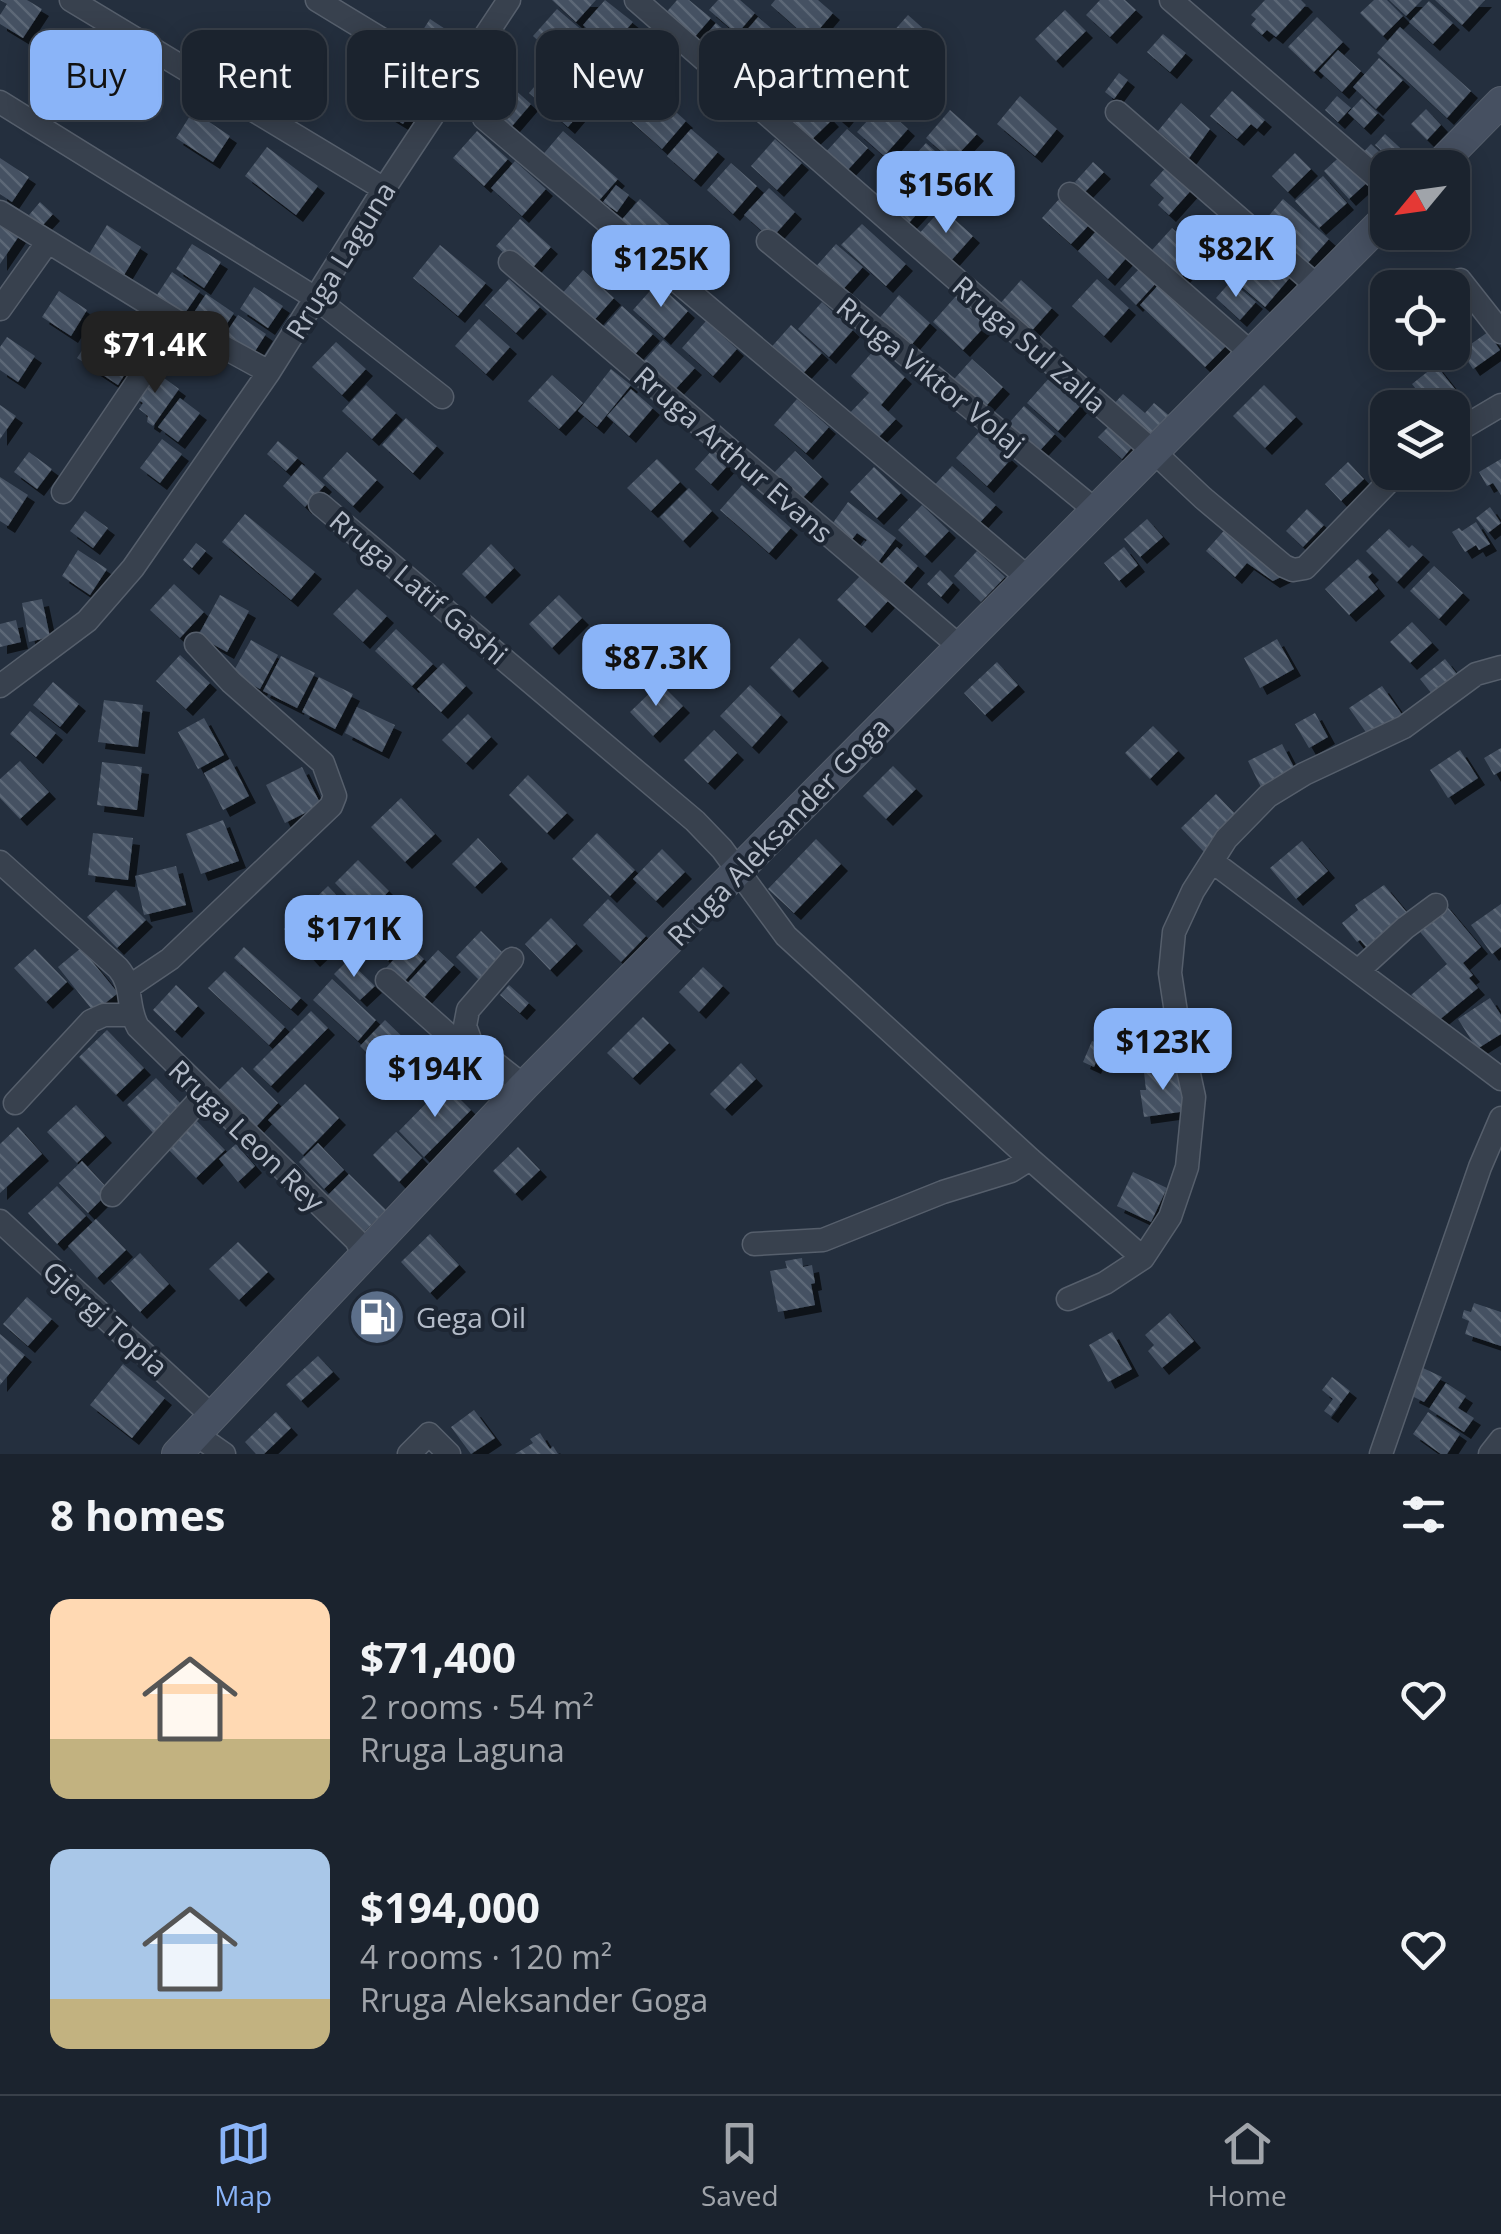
<!DOCTYPE html>
<meta charset="utf-8">
<style>
:root{--surface:#1b232e;--page:#242b36;--text:#f1f3f6;--muted:#a0a4aa;--line:#39404a;--accent:#8ab4f8}
body{margin:0;font-family:"Open Sans",sans-serif;background:var(--page);color:var(--text);height:100vh;display:flex;flex-direction:column;font-size:38px;white-space:nowrap}
*{box-sizing:border-box;margin:0}
p{font-size:32px;color:var(--muted)}
.icon{flex:none;width:55px;height:55px;fill:none;stroke:currentColor;stroke-width:2;stroke-linecap:round;stroke-linejoin:round}
.map{position:relative;height:1454px;overflow:hidden}
.panel{display:flex;flex-direction:column;background:var(--surface);flex:1}
.panel>*{flex:none}
.guide{position:absolute;left:30px;top:30px;width:1000px;height:90px;display:flex;gap:20px}
.needle{width:65px;rotate:241deg}
.fabs{position:absolute;left:1370px;top:150px;display:grid;gap:20px}
.fabs a{display:grid;place-items:center;width:100px;height:100px;border-radius:20px;background:var(--surface);box-shadow:0 5px 25px #0003,0 0 0 2px var(--line);font-size:50px}
.price{position:absolute;translate:-50% -85px;padding:0 22px;border-radius:20px;background:var(--accent);color:#111;font-size:32px;line-height:65px;filter:drop-shadow(0 2px 5px #0008)}
.price::after{content:'';position:absolute;left:50%;top:60px;width:30px;height:22px;margin-left:-15px;background:inherit;clip-path:polygon(0 0,100% 0,50% 100%)}
.price.active{background:#222;color:#fff}
ul{padding:0;list-style:none}
li{display:flex;align-items:center;gap:30px;height:250px;padding:0 50px}
li span{display:grid;place-items:center;flex:none;width:280px;height:200px;border-radius:20px;color:#555}
li>.icon{margin-inline-start:auto}
span .icon{width:120px;height:120px;fill:#fffc;stroke-width:1}
li b{font-size:42px}
h2{display:flex;justify-content:space-between;align-items:center;height:120px;padding:0 50px;font-size:42px}
.pill{padding:0 35px;border-radius:20px;background:var(--surface);box-shadow:0 5px 25px #0003,0 0 0 2px var(--line);font-size:35px;line-height:90px}
.pill.active{background:var(--accent);color:#111}
.dock{display:flex;justify-content:space-around;align-items:center;height:140px;border-top:2px solid var(--line);background:var(--surface);font-size:28px;color:var(--muted)}
.dock a{display:grid;justify-items:center;gap:5px}
.dock .active{color:var(--accent)}
.map>svg:first-child{display:block}
.building{fill:url(#building-back-hatch);filter:url(#shadow)}
.lines{fill:none;stroke-linecap:round;stroke-linejoin:round}
.street-casing{stroke:#565f6c;stroke-width:25}
.secondary-casing{stroke:#565f6c;stroke-width:32}
.street{stroke:#38414e;stroke-width:22}
.secondary{stroke:#465061;stroke-width:30}
.labels{text-anchor:middle;dominant-baseline:central;stroke-width:8;stroke-linejoin:round;paint-order:stroke}
.street-label{font-size:28px;fill:#b4bcc9;stroke:#1d2633}
.poi-label{font-size:28px;fill:#b4bcc9;stroke:#1d2633;text-anchor:start}
</style>
<div class="map">
<svg width="1501" height="1454" viewBox="0 0 1501 1454">
<defs>
<pattern id="building-back-hatch" width="6" height="6" patternUnits="userSpaceOnUse" patternTransform="scale(2.5)"><rect width="6" height="6" fill="#455162"/><path d="M-1 5l2 2M0 0l6 6M5-1l2 2" fill="none" stroke="#5d6877"/></pattern>
<filter id="shadow"><feDropShadow dx="7" dy="7" stdDeviation="0" flood-color="#0009"/></filter>
</defs>
<rect width="100%" height="100%" fill="#242f3e"/>
<path class="building" d="M0 0H27L42 9 23 38 0 24V15L7 4Z
M552 0H596L576 22Z
M605 0 633 22 609 49 583 25Z
M677 0H689L711 18 693 39 664 15Z
M718 0H740L755 13 737 34 709 10Z
M775 0H818L833 13 810 40 771 5Z
M1100 0H1125L1136 10 1110 37 1086 15Z
M1265 0H1301L1306 5 1276 37 1267 30 1262 35 1251 25 1256 19 1251 15Z
M1374 0H1387L1403 16 1383 36 1360 13Z
M1389 0H1422L1406 16Z
M1435 0H1485L1462 25Z
M1429 1 1453 23 1433 44 1409 22Z
M557 9 584 32 559 59 533 36Z
M1065 10 1086 31 1056 61 1035 39Z
M908 15 935 39 910 66 884 42Z
M758 17 786 41 768 62 740 38Z
M1317 17 1343 42 1314 72 1288 47Z
M430 19 465 42 446 72 410 50Z
M716 23 737 41 720 61 699 43Z
M1400 27 1471 91 1447 118 1377 53Z
M647 32 674 56 649 83 623 59Z
M1163 34 1186 53 1170 72 1147 52Z
M84 48 144 84 128 111 69 76Z
M1338 50 1361 71 1342 92 1319 71Z
M807 54 860 99 842 121 789 76Z
M1379 58 1403 80 1376 109 1353 87Z
M551 67 590 101 568 127 529 93Z
M386 72 422 94 403 124 367 102Z
M1119 73 1128 80 1114 99 1105 92Z
M505 81 531 104 507 132 480 108Z
M648 87 686 121 662 149 623 114Z
M1232 91 1265 120 1257 129 1251 124 1237 139 1210 116Z
M1020 96 1057 129 1035 156 997 124Z
M1337 96 1351 108 1338 122 1325 110Z
M811 98 832 120 807 144 786 122Z
M1362 98 1378 113 1364 128 1348 113Z
M1181 103 1210 129 1189 158 1158 131Z
M882 105 908 129 884 156 857 132Z
M1426 109 1441 125 1427 140 1411 124Z
M950 110 977 134 952 161 926 138Z
M193 111 230 136 213 162 176 138Z
M691 129 718 152 694 180 667 156Z
M847 129 868 148 845 173 824 154Z
M477 131 508 159 484 186 453 158Z
M563 131 618 179 595 205 540 158Z
M1385 134 1409 156 1399 167 1375 145Z
M775 139 802 163 777 190 751 166Z
M926 143 952 166 928 193 901 170Z
M1371 144 1397 168H1388V175L1359 157Z
M267 147 318 186 296 215 245 176Z
M1346 151 1371 179 1349 199 1324 171Z
M1295 153 1311 169 1288 192 1272 176Z
M0 158 29 177 12 202 0 194Z
M515 161 546 189 522 216 491 188Z
M1093 162 1104 172 1085 192 1075 182Z
M731 163 757 186 733 214 707 190Z
M1170 163 1195 186 1169 215 1158 205 1164 198 1150 185Z
M899 172 930 200 905 227 875 199Z
M1323 176 1347 203 1319 228 1295 201Z
M616 185 629 195 617 212 603 202Z
M769 188 795 212 771 239 744 215Z
M1061 197 1090 224 1071 244 1042 218Z
M640 199 694 247 671 273 617 225Z
M1283 199 1329 239 1305 266 1260 226Z
M40 202 53 214 42 226 29 215Z
M942 208 973 236 949 263 918 235Z
M520 219 551 247 527 274 496 246Z
M0 223 19 236 0 264Z
M862 224 906 264 886 286 841 245Z
M107 225 141 247 121 280 86 259Z
M1099 228 1129 255 1108 279 1078 251Z
M1172 228 1202 256 1182 277 1152 250Z
M1240 228 1293 274 1265 307 1207 257 1217 245 1222 249Z
M192 244 221 262 204 288 176 269Z
M836 244 863 267 838 295 812 271Z
M440 245 486 283 458 316 413 278Z
M1141 267 1157 282 1136 305 1120 289Z
M583 270 614 298 590 325 559 297Z
M172 272 200 291 183 316 155 298Z
M509 279 540 307 516 333 485 305Z
M1097 279 1129 308 1104 336 1072 306Z
M1021 280 1052 308 1028 335 997 307Z
M1163 280 1229 343 1205 367 1140 305Z
M1231 281 1256 302 1240 320 1216 298Z
M657 283 688 311 664 338 633 310Z
M254 287 283 306 268 328 240 309Z
M59 291 87 310 71 336 42 317Z
M206 294 234 313 217 339 189 320Z
M899 295 930 323 907 350 876 322Z
M956 296 987 324 963 350 933 322Z
M822 302 853 330 829 357 798 329Z
M622 306 653 334 629 361 598 333Z
M149 309 168 324 146 353 127 338Z
M238 315 266 334 252 356 224 336Z
M479 319 510 347 486 374 455 346Z
M706 321 737 349 713 376 682 348Z
M791 325 822 353 797 380 767 352Z
M1488 332 1500 350 1473 369 1461 351Z
M93 334 134 360 118 385 77 358Z
M7 337 35 356 18 382 0 370V347Z
M663 340 695 368 670 395 639 367Z
M336 342 366 369 342 395 312 367Z
M875 349 905 377 881 405 896 419 872 444 845 418 869 393 851 376Z
M972 359 1003 387 979 414 948 386Z
M1436 365 1462 398 1451 408H1431L1412 384Z
M152 369 179 389 153 426 147 422 148 416 139 409 143 403 133 396Z
M611 369 631 385 597 427 578 411Z
M552 375 583 403 559 429 528 401Z
M1051 376 1082 404 1058 431 1027 403Z
M366 385 396 413 372 439 342 411Z
M1264 385 1296 417 1265 448 1233 416Z
M631 389 653 408 629 436 607 416Z
M1408 391 1423 408H1390Z
M1123 394 1145 413 1154 403 1171 417 1151 440 1112 406Z
M180 398 200 413 178 442 158 427Z
M797 399 829 427 806 453 774 425Z
M0 405 16 416 0 439Z
M1024 406 1055 434 1034 457 1003 430Z
M406 418 437 446 413 473 382 445Z
M1110 425 1133 446 1122 459 1098 437Z
M980 431 1011 459 987 486 956 458Z
M162 439 182 454 160 483 140 468Z
M278 441 298 458 286 471 267 454Z
M715 447 731 462 711 484 695 469Z
M795 451 822 477 799 502 771 476Z
M29 452 52 469 37 489 14 472Z
M347 452 377 480 353 506 323 478Z
M657 459 680 482 651 511 627 488Z
M1501 459V495L1493 483 1487 486 1479 472Z
M1348 462 1364 479 1341 501 1325 484Z
M302 464 325 485 305 507 283 486Z
M952 466 996 505 973 530 929 491Z
M874 467 901 493 877 518 850 492Z
M0 477 28 495 8 526 0 521Z
M742 485 791 528 769 553 720 510Z
M689 488 712 511 683 541 660 517Z
M848 502 896 538 876 565 858 551 867 540 857 533 850 542 830 527Z
M922 505 949 531 925 556 898 530Z
M1490 507 1501 523 1488 533 1476 518Z
M1307 509 1324 525 1303 547 1286 531Z
M85 511 108 528 93 548 70 531Z
M245 514 315 572 291 600 222 542Z
M1147 519 1163 537 1140 557 1124 539Z
M1476 522 1490 544 1479 550 1476 545 1465 552 1452 532 1459 528 1462 531Z
M1228 526 1285 575 1273 581 1247 563 1235 577 1206 551Z
M1389 529 1409 548 1412 545 1423 555 1397 582 1366 551Z
M196 543 206 551 192 568 183 560Z
M491 544 514 568 485 597 462 574Z
M897 547 918 566 901 586 879 567Z
M1124 547 1138 565 1119 581 1104 563Z
M78 550 107 569 90 595 62 576Z
M977 551 1005 577 981 602 954 576Z
M1358 559 1372 573 1368 577 1378 589 1349 615 1325 589Z
M1434 566 1463 593 1439 619 1410 591Z
M940 570 953 583 941 597 927 584Z
M861 575 888 601 865 626 837 600Z
M174 584 204 612 180 638 150 610Z
M357 589 387 616 363 642 333 614Z
M220 595 249 611 227 652 198 636Z
M559 595 582 618 552 648 529 624Z
M42 599 50 637 29 642 22 603Z
M16 620 21 642 0 647V624Z
M1412 622 1432 643 1410 663 1390 642Z
M396 629 433 664 412 686 375 651Z
M799 638 822 661 792 691 770 668Z
M1277 639 1294 669 1260 688 1244 658Z
M251 640 278 655 260 689 232 674Z
M180 655 210 683 186 709 156 681Z
M281 656 315 673 297 708 263 691Z
M1445 659 1461 679 1436 699 1420 679Z
M997 662 1018 685 985 715 964 693Z
M443 663 466 686 441 712 417 689Z
M319 677 353 694 335 729 302 712Z
M53 682 79 704 60 727 33 705Z
M660 683 683 706 653 736 630 712Z
M750 685 781 715 752 747 720 716Z
M1382 686 1403 716 1370 738 1349 708Z
M104 700 143 705 138 747 98 742Z
M357 707 395 725 382 752 345 733Z
M30 711 56 733 36 757 10 734Z
M1315 713 1328 737 1309 748 1295 724Z
M468 714 491 737 466 763 442 740Z
M204 718 224 755 198 769 178 732Z
M1153 726 1178 751 1150 779 1125 753Z
M714 730 737 753 708 783 684 760Z
M1282 744 1297 773 1263 791 1248 761Z
M1501 748V771L1494 775 1484 758Z
M1460 750 1478 778 1448 798 1430 770Z
M230 759 249 796 223 810 204 773Z
M20 761 49 792 20 819 0 798V779Z
M102 762 142 767 137 810 97 805Z
M893 766 916 789 886 819 863 796Z
M302 767 321 805 285 823 266 785Z
M528 775 567 813 547 833 509 795Z
M1216 794 1239 818 1204 852 1181 828Z
M401 798 435 834 405 862 371 827Z
M223 820 239 861 201 874 186 834Z
M93 833 133 838 128 880 88 875Z
M597 833 635 870 610 896 572 859Z
M478 838 501 862 475 887 452 864Z
M816 839 841 864 794 913 768 889Z
M1302 841 1328 871 1296 899 1270 868Z
M662 849 685 872 656 901 633 879Z
M358 860 389 891 366 915 335 883Z
M176 866 186 905 144 915 135 876Z
M1384 885 1409 915 1368 949 1360 940 1357 942 1342 923 1358 910 1355 905Z
M328 886 358 918 343 933 338 927 324 940 329 945 313 960 284 929Z
M116 890 146 920 117 948 87 917Z
M608 899 646 936 621 962 583 925Z
M1444 903 1481 947 1463 963 1473 975 1469 978 1478 988 1438 1021 1411 995 1447 964 1416 927Z
M1501 904V947L1492 954 1471 925Z
M391 912 414 935 388 961 365 938Z
M551 918 576 944 550 970 525 944Z
M481 931 504 954 479 980 456 957Z
M408 944 424 959 403 983 386 968Z
M244 947 301 998 291 1009 234 958Z
M81 948 118 993 94 1012 58 967Z
M35 949 67 982 46 1002 14 968Z
M438 950 454 965 419 1003 403 988Z
M348 960 375 986 360 1000 334 974Z
M703 967 723 986 699 1012 679 992Z
M225 971 285 1027 269 1045 208 988Z
M332 979 376 1020 358 1041 313 1000Z
M176 985 198 1006 175 1031 153 1010Z
M509 985 529 1003 520 1013 500 995Z
M1490 998 1501 1015V1034L1477 1049 1458 1019Z
M311 1011 328 1028 271 1086 253 1069Z
M643 1017 669 1043 633 1078 607 1053Z
M385 1020 409 1043 383 1069 360 1046Z
M107 1030 144 1068 116 1095 79 1057Z
M1092 1041 1103 1045 1094 1067 1083 1062Z
M417 1042 441 1065 415 1091 392 1068Z
M741 1063 756 1079 725 1109 710 1094Z
M242 1067 278 1103 255 1128 218 1091Z
M1180 1067 1187 1111 1144 1117 1140 1090H1146L1144 1072Z
M156 1078 185 1108 156 1136 127 1105Z
M305 1084 339 1118 303 1155 268 1120Z
M445 1084 471 1110 424 1157 399 1131Z
M76 1105 105 1136 77 1163 47 1132Z
M195 1119 225 1150 196 1178 166 1147Z
M18 1127 42 1154 0 1193V1144Z
M396 1132 422 1158 399 1182 373 1155Z
M318 1143 344 1170 324 1189 299 1162Z
M236 1144 255 1166 238 1182 219 1159Z
M518 1147 540 1170 515 1194 493 1171Z
M82 1161 110 1191 88 1213 59 1183Z
M1133 1172 1167 1188 1151 1222 1117 1206Z
M349 1174 386 1210 362 1234 325 1198Z
M57 1186 86 1216 57 1244 28 1213Z
M96 1219 126 1250 97 1278 68 1246Z
M430 1234 459 1265 430 1293 401 1262Z
M238 1242 268 1272 239 1300 209 1269Z
M140 1253 169 1284 140 1312 111 1281Z
M802 1258 803 1267 812 1265 815 1283 811 1284 815 1305 778 1312 770 1271 787 1268 785 1261Z
M27 1297 52 1319 28 1346 3 1324Z
M378 1299 394 1315 376 1334 359 1319Z
M1474 1303 1501 1312V1346L1465 1334 1469 1321 1462 1318 1464 1310 1471 1312Z
M1170 1313 1194 1341 1162 1368 1148 1351 1154 1345 1145 1335Z
M1112 1332 1132 1369 1108 1382 1089 1345Z
M0 1334 25 1355 0 1385Z
M318 1356 333 1372 301 1401 286 1385Z
M123 1364 165 1398 132 1438 90 1405Z
M1423 1368 1442 1377 1424 1402 1412 1396Z
M1332 1377 1350 1391 1331 1416 1324 1411 1333 1399 1322 1390Z
M1446 1383 1466 1396 1458 1408 1474 1418 1464 1432 1429 1409Z
M474 1410 495 1438 471 1454 451 1427Z
M276 1412 291 1428 264 1454H256L245 1442Z
M1428 1412 1460 1434 1447 1454H1441L1413 1434Z
M540 1433 550 1449 553 1446 558 1454H515L533 1443 530 1439Z"/>
<g class="lines">
<g class="street-casing">
<path id="street" d="M71 0 384 189
M317 0 455 84
M636 0 1153 451 1203 498 1284 566 1293 570 1305 568 1398 472
M1171 0 1388 187
M0 102 317 299 442 397
M1117 112 1317 286
M484 118 1027 577
M1070 194 1251 353
M0 212 178 322 269 372
M768 241 1095 510
M510 262 959 646
M1460 280 1501 332
M0 309 47 243
M1452 434 1501 405
M63 492 178 322
M320 504 695 821 722 849 786 936 1030 1159 1143 1258
M0 686 87 621 133 568 269 372 384 189 509 0
M0 862 118 968C134 986 126 1007 138 1027L356 1240 363 1253
M1213 862 1501 1079
M1359 970 1405 928 1436 905
M387 980 451 1037 472 1045 524 1086
M130 986 170 959 331 806 335 796 323 763 231 682 196 644
M472 1045 465 1026 468 1010 512 959
M15 1103 91 1021 104 1015H131
M112 1195 204 1095
M0 1221 211 1415
M754 1244 823 1240 943 1192 1011 1171 1030 1159
M1068 1299 1105 1283 1143 1258 1170 1217 1187 1167 1194 1097 1177 1019 1170 973 1174 932 1193 891 1226 839 1268 796 1304 774 1404 727 1476 674 1501 667
M194 1433 224 1454
M409 1454 429 1434 449 1454
M1381 1454 1480 1167 1501 1118
M1490 1454 1501 1440"/>
</g>
<g class="secondary-casing">
<path id="secondary" d="M1436 168 1501 102
M177 1454 524 1086 1388 216"/>
</g>
<use href="#street" class="street"/>
<use href="#secondary" class="secondary"/>
</g>
<defs>
<g id="fuel-disc" transform="scale(2.875)"><circle r="9.5" fill="#5c6f8a" stroke="#1d2633"/><path d="M-5.5-6h7V0h2V4h1.3V-2.5L3-4.5l.8-.8L6-3V5H2.5V1h-1V6h-7ZM-4.2-4.7v3.2H.2V-4.7Z" fill="#fff"/></g>
</defs>
<g fill-rule="evenodd">
<use href="#fuel-disc" x="377" y="1317"/>
</g>
<g class="labels">
<g class="street-label">
<text transform="translate(340 260) rotate(-58)">Rruga Laguna</text>
<text transform="translate(1030 344) rotate(41)">Rruga Sul Zalla</text>
<text transform="translate(931 375) rotate(39)">Rruga Viktor Volaj</text>
<text transform="translate(734 454) rotate(41)">Rruga Arthur Evans</text>
<text transform="translate(419 587) rotate(40)">Rruga Latif Gashi</text>
<text transform="translate(778 831) rotate(-46)">Rruga Aleksander Goga</text>
<text transform="translate(247 1135) rotate(44)">Rruga Leon Rey</text>
<text transform="translate(106 1318) rotate(42)">Gjergj Topia</text>
</g>
<g class="poi-label">
<text x="416" y="1317">Gega Oil</text>
</g>
</g>
</svg>
<div class="fabs">
<a><svg class="needle" viewBox="-14 -14 28 28"><path d="M0-13l5 13h-10z" fill="#e53935"/><path d="M0 13l5-13h-10z" fill="#a0a4aa"/></svg></a>
<a><svg class="icon" aria-label="locate" viewBox="0 0 24 24"><circle cx="12" cy="12" r="6"/><path d="M12 2v4M12 18v4M2 12h4M18 12h4"/></svg></a>
<a><svg class="icon" aria-label="layers" viewBox="0 0 24 24"><path d="M12 4l9 5-9 5-9-5zM3 14l9 5 9-5"/></svg></a>
</div>
<b class="price" style="left:946px;top:236px">$156K</b>
<b class="price" style="left:1236px;top:300px">$82K</b>
<b class="price" style="left:661px;top:310px">$125K</b>
<b class="price active" style="left:155px;top:396px">$71.4K</b>
<b class="price" style="left:656px;top:709px">$87.3K</b>
<b class="price" style="left:354px;top:980px">$171K</b>
<b class="price" style="left:1163px;top:1093px">$123K</b>
<b class="price" style="left:435px;top:1120px">$194K</b>
<div class="guide">
<a class="pill active">Buy</a>
<a class="pill">Rent</a>
<a class="pill">Filters</a>
<a class="pill">New</a>
<a class="pill">Apartment</a>
</div>
</div>
<section class="panel">
<h2>8 homes<svg class="icon" aria-label="filters" viewBox="0 0 24 24"><path d="M4 7h16M4 17h16"/><circle cx="9" cy="7" r="2"/><circle cx="15" cy="17" r="2"/></svg></h2>
<ul>
<li><span style="background:linear-gradient(#ffd9b3 70%,#c2b280 0)"><svg class="icon" aria-label="home" viewBox="0 0 24 24"><path d="M3 11l9-7 9 7M6 9v11h12V9"/></svg></span><div><b>$71,400</b><p>2 rooms · 54 m²</p><p>Rruga Laguna</p></div><svg class="icon" aria-label="heart" viewBox="0 0 24 24"><path d="M12 20l-8-8c-3-5 5-10 8-4 3-6 11-1 8 4z"/></svg></li>
<li><span style="background:linear-gradient(#a9c7e8 75%,#c2b280 0)"><svg class="icon" aria-label="home" viewBox="0 0 24 24"><path d="M3 11l9-7 9 7M6 9v11h12V9"/></svg></span><div><b>$194,000</b><p>4 rooms · 120 m²</p><p>Rruga Aleksander Goga</p></div><svg class="icon" aria-label="heart" viewBox="0 0 24 24"><path d="M12 20l-8-8c-3-5 5-10 8-4 3-6 11-1 8 4z"/></svg></li>
</ul>
</section>
<nav class="dock">
<a class="active"><svg class="icon" aria-label="map" viewBox="0 0 24 24"><path d="M3 6l6-2 6 2 6-2v14l-6 2-6-2-6 2zM9 4v14M15 6v14"/></svg>Map</a>
<a><svg class="icon" aria-label="saved" viewBox="0 0 24 24"><path d="M7 4h10v16l-5-4-5 4z"/></svg>Saved</a>
<a><svg class="icon" aria-label="home" viewBox="0 0 24 24"><path d="M3 11l9-7 9 7M6 9v11h12V9"/></svg>Home</a>
</nav>
